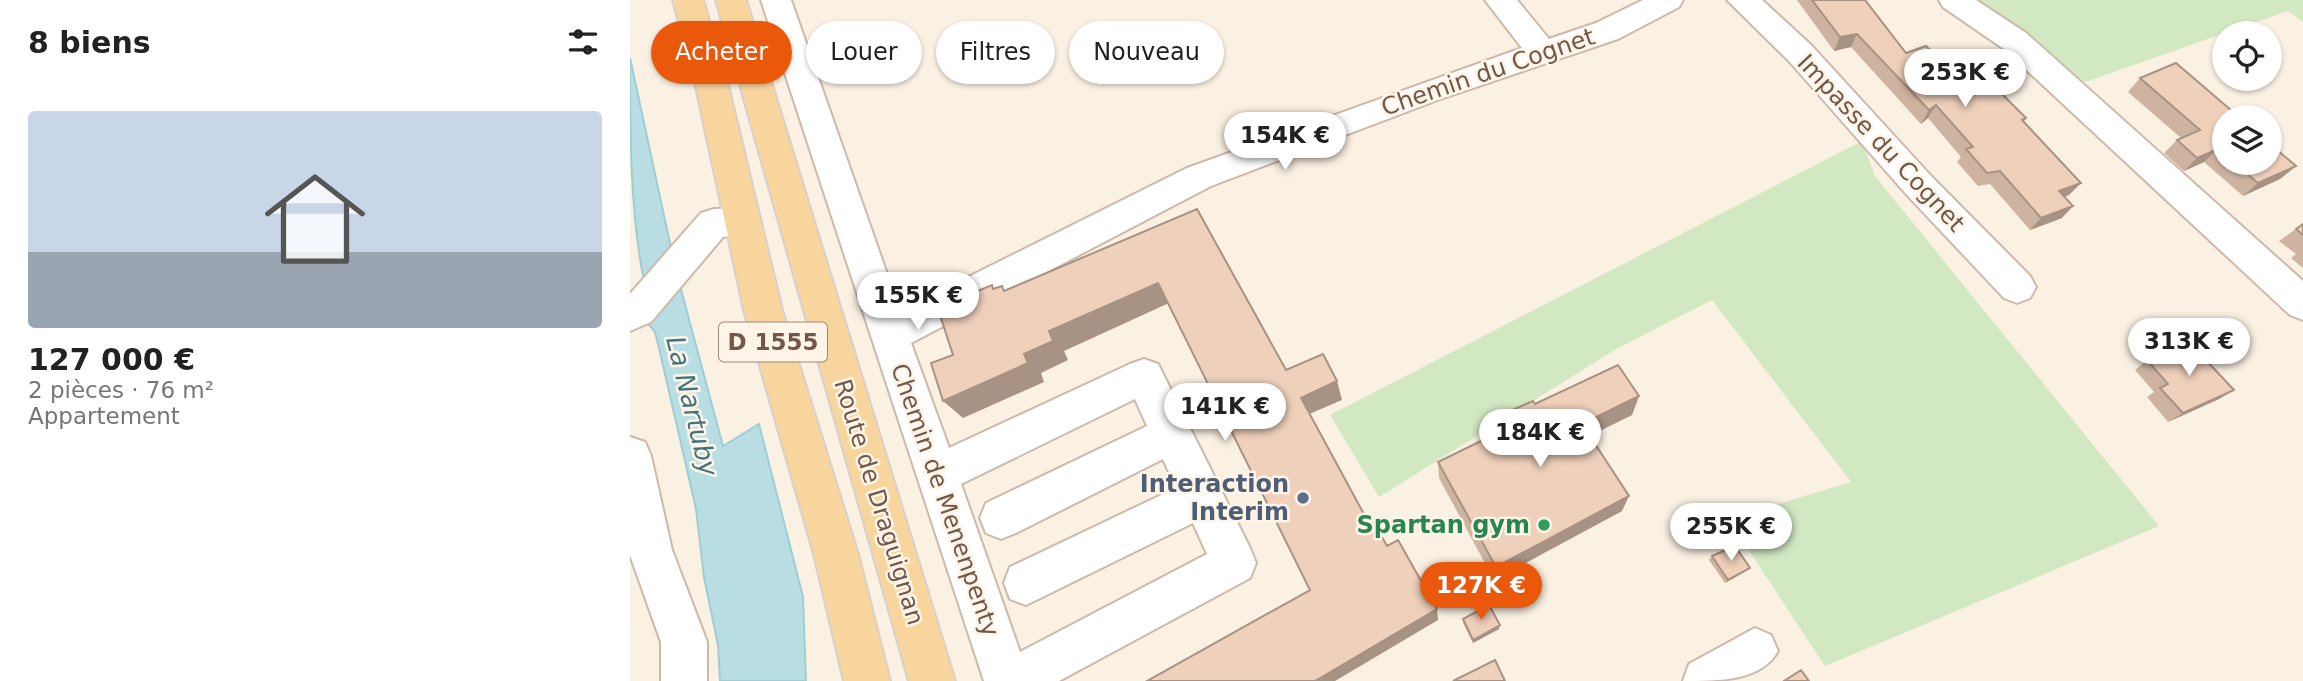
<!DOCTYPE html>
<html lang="fr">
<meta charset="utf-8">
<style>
:root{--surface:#fff;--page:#f6f6f6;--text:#222;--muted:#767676;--line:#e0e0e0;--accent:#ea580c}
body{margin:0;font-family:"DejaVu Sans",sans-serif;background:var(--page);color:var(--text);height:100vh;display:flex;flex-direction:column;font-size:26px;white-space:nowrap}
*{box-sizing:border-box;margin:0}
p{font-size:23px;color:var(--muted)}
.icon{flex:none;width:38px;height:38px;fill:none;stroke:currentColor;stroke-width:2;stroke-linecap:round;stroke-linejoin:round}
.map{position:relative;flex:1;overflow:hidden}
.sheet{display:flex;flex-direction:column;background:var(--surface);width:630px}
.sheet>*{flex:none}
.guide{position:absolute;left:21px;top:21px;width:665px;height:63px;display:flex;gap:14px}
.buttons{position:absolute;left:1582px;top:21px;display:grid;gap:14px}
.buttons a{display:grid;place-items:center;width:70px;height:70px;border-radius:50%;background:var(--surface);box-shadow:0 2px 5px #0004;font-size:35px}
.price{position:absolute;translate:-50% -60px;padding:0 16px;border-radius:24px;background:#fff;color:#222;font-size:23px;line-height:46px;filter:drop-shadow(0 2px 4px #0008)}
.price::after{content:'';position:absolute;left:50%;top:42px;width:21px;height:16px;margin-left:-10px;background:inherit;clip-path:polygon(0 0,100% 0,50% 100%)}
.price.active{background:var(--accent);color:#fff}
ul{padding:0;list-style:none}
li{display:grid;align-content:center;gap:14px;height:371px;padding:0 28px}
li+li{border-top:2px solid var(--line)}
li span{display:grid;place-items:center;height:217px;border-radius:7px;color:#555}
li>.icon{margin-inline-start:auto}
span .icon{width:126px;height:126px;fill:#fffc;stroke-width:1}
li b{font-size:30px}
h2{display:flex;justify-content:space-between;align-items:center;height:84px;padding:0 28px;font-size:30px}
.pill{padding:0 24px;border-radius:32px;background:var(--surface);box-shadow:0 2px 5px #0004;font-size:24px;line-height:63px}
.pill.active{background:var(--accent);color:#fff}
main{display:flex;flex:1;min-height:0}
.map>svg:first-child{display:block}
.green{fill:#d2e8c2}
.water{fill:#b8dee4;stroke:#9fcdd5;stroke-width:2}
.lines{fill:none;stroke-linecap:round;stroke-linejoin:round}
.minor-casing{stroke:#ccb9aa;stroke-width:4}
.major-casing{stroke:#d8d0cc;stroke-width:4}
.minor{fill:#fff;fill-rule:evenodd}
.major{fill:#f8d59d;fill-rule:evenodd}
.wall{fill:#ceb3a1}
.shaded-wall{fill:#a79283}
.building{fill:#efd0bb;stroke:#a79283;stroke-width:2}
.service-dot{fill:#5c6f8a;stroke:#fef5e8;stroke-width:2.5}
.leisure-dot{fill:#2e9e5b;stroke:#fef5e8;stroke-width:2.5}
.labels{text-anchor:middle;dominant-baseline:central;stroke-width:5;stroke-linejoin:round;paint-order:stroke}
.shield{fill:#fef5e8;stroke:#9c8779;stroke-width:2}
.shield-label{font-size:23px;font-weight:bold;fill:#72584a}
.street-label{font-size:24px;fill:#72584a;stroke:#fef5e8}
.service-label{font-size:24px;font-weight:bold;fill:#4e5e75;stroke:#fef5e8;text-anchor:end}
.leisure-label{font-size:24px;font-weight:bold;fill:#27864d;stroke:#fef5e8;text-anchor:end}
.water-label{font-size:26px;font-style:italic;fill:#42747e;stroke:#fef5e8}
</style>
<main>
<section class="sheet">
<h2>8 biens<svg class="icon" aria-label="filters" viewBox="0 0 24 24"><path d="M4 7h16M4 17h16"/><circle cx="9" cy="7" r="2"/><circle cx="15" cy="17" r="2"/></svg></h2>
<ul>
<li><span style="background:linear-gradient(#c9d6e8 65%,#9aa5b1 0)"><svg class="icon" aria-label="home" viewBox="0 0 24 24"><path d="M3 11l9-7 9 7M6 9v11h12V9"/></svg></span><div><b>127 000 €</b><p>2 pièces · 76 m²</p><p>Appartement</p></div></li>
</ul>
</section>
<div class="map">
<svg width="1673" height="681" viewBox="0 0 1673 681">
<rect width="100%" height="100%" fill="#fbf1e3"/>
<path class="green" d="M1340 0H1673V22L1658 11 1455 82Z
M1232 141 1245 176 1529 526 1195 666 1098 519 1221 482 1082 300 988 348 749 497 700 415Z"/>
<path class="water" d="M0 58 43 257 16 289C0 223 0 129 0 58Z
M49 282 93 446 129 424 173 597 176 681H90L88 645 74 577 66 509 29 348 25 332 16 321Z"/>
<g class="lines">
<g class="minor-casing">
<path id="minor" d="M131 0H161L270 311 557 168 892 48 855 0H887L919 39 966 23 1013 0H1053L1049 7 988 39 813 98 581 186 281 343 319 448 500 364 514 359 528 364 620 548 626 563 620 578 429 681H354ZM505 399 517 426 356 503 350 518 356 533 371 539 386 533 533 459 546 488 380 567 374 583 380 599 396 605 563 523 577 554 390 652 331 484Z
M1097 0H1132L1181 45 1301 176 1400 276 1406 287 1400 298 1387 303 1374 298 1277 195 1159 61Z
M1309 0H1346L1396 33 1673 281V320L1660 315 1374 49 1313 7Z
M113 208 126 212 131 222 126 232 93 237 21 322 0 331V294L71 213 84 209Z
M0 437 15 442 21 456 42 550 77 642V681H31V642L0 555Z
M1125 628 1141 635 1148 651C1131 681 1090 681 1053 681L1059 664Z"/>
</g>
<g class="major-casing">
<path id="major" d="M43 0H73L95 73 152 310 228 554 260 681H214L184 554 114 310 63 73Z
M86 0H116L325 681H279Z"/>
</g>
<use href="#minor" class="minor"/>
<use href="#major" class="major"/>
</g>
<path class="wall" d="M1167 0H1235L1276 53 1328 78 1396 118 1394 122 1439 195 1435 197 1432 218 1400 230 1360 184 1348 186 1327 162 1331 157 1298 118 1291 124 1221 47 1204 51Z
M1510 78 1594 117V163H1640L1666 166 1650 179 1613 196 1574 162 1554 171 1534 153 1547 140 1551 138 1498 92Z
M1673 224V268L1661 258 1666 254 1649 241Z
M1517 360 1604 390 1589 399 1538 422 1517 397 1524 392 1505 370Z
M1009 396 1002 415 959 436 992 511 864 580 809 478 808 462 880 427 882 410Z
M1082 556 1120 568 1116 571 1095 583 1079 560Z
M833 619 869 629 843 643 833 623Z"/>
<path class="shaded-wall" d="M1227 34 1221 47 1204 51 1210 37Z
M1306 105 1298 118 1291 124 1299 110Z
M1588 149 1574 162 1554 171 1567 158Z
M1666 166 1650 179 1613 196 1628 183Z
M1451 183 1439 195 1418 203 1429 191Z
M1443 206 1432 218 1400 230 1411 218Z
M528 283 539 303 434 351 438 360 411 373 414 382 333 418 313 401 394 354 419 331Z
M707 381 712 400 677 415 671 398Z
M1604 390 1589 399 1538 422 1553 413Z
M1009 396 1002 415 947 442 952 424Z
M999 496 992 511 864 580 866 567Z
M1120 568 1116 571 1095 583 1098 580Z
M807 609 808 620 705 681H685Z
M870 625 869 629 843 643V640Z"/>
<path class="building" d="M1182 0H1235L1276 53 1296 46 1328 78 1349 71 1396 118 1392 120 1451 183 1429 191 1443 206 1411 218 1370 171 1357 173 1336 149 1343 147 1306 105 1299 110 1227 34 1210 37Z
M1546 63 1609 117H1594V155L1588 149 1567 158 1547 140 1570 130 1510 78Z
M1640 144 1666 166 1628 183 1604 163H1640Z
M567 209 656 370 693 354 707 381 671 398 735 516 739 514 757 546 768 540 807 609 685 681H517L680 590 528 283 419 331 423 341 394 354 398 363 313 401 301 363 323 355 311 318 343 304 340 294 362 285 363 289 372 286 374 291Z
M1673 224V235L1666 229Z
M1560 343 1604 390 1553 413 1530 388 1538 384 1517 360Z
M988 365 1009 396 952 424 999 496 866 567 808 462 888 423 882 410 903 401 905 404Z
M1105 546 1120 568 1098 580 1082 556Z
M859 605 870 625 843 640 833 619Z
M865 660 875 681H823Z
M1171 670 1179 681H1154Z"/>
<circle class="service-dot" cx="673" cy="498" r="7"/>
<circle class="leisure-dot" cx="914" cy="525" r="7"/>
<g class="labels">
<rect class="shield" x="89" y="322.5" width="108" height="39" rx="5"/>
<g class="shield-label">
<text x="143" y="342">D 1555</text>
</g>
<g class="street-label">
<text transform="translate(858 72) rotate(-19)">Chemin du Cognet</text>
<text transform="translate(1251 143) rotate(47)">Impasse du Cognet</text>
<text transform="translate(315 500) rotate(71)">Chemin de Menenpenty</text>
<text transform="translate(249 502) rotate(73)">Route de Draguignan</text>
</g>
<g class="service-label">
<text x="659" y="484">Interaction<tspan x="659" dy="28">Interim</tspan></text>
</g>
<g class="leisure-label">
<text x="900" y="525">Spartan gym</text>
</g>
<g class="water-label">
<text transform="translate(62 406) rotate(76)">La Nartuby</text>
</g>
</g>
</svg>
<div class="buttons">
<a><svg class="icon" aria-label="locate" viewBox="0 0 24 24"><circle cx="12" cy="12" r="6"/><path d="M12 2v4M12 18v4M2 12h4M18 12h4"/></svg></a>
<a><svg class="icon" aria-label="layers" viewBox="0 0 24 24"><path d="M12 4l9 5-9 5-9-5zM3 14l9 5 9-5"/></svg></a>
</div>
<b class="price" style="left:1335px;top:109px">253K €</b>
<b class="price" style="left:655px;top:172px">154K €</b>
<b class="price" style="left:288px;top:332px">155K €</b>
<b class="price" style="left:1559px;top:378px">313K €</b>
<b class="price" style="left:595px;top:443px">141K €</b>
<b class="price" style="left:910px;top:469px">184K €</b>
<b class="price" style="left:1101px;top:563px">255K €</b>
<b class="price active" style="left:851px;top:622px">127K €</b>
<div class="guide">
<a class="pill active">Acheter</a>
<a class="pill">Louer</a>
<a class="pill">Filtres</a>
<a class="pill">Nouveau</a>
</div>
</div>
</main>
